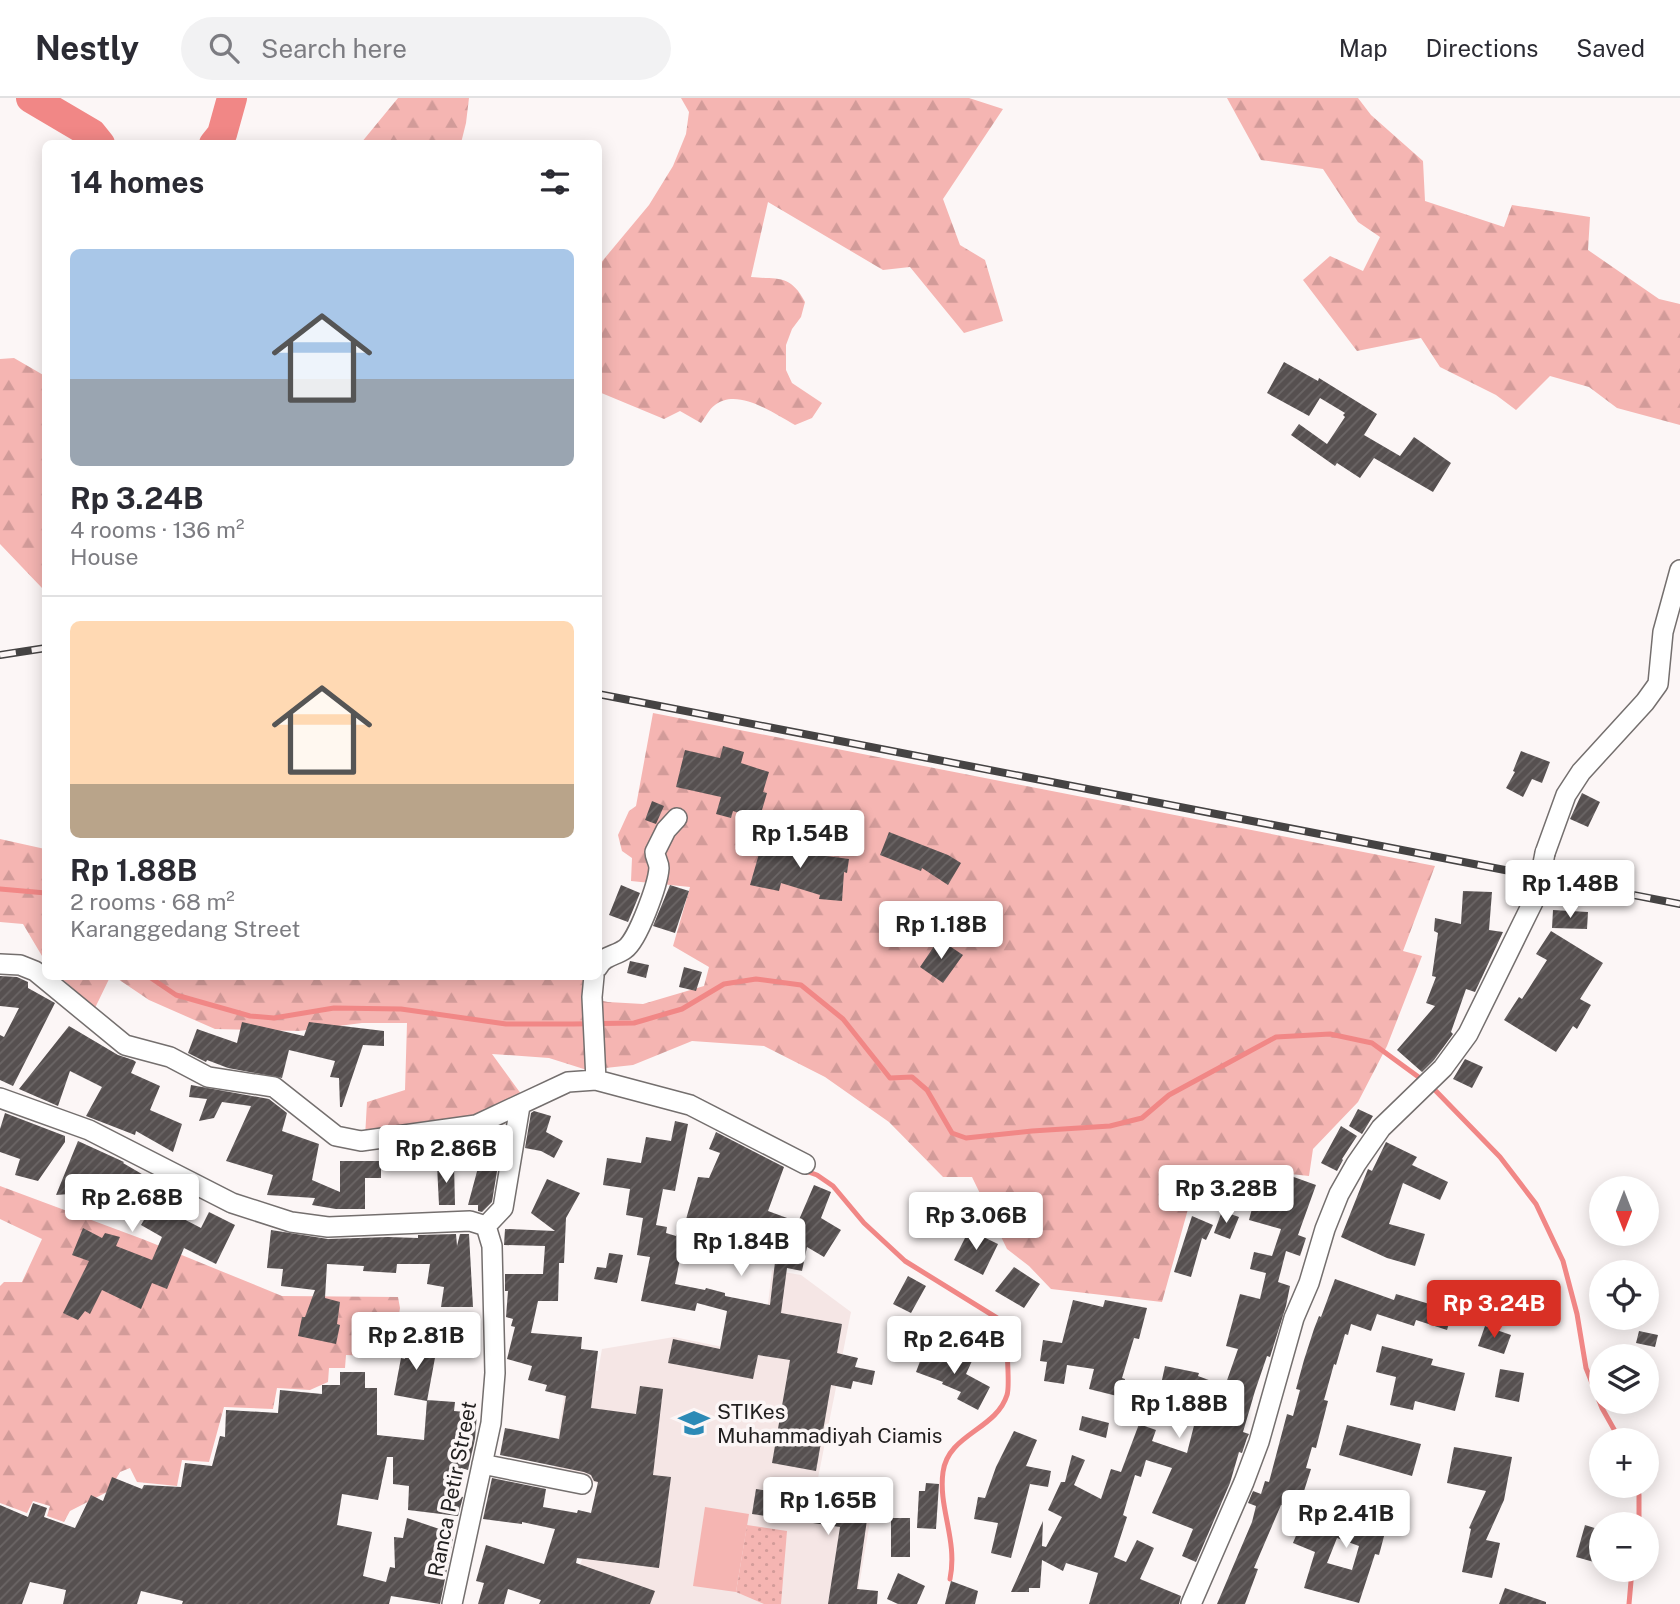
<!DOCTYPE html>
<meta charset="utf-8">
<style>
:root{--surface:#fff;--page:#f2f2f3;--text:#2b2b33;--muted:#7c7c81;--line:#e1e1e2;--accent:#d93025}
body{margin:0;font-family:"Public Sans",sans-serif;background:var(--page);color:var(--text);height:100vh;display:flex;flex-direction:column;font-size:26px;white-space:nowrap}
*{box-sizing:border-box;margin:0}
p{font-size:23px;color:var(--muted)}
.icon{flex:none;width:38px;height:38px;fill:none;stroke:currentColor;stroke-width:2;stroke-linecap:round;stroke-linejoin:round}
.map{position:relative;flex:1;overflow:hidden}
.drawer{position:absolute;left:42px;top:42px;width:560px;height:840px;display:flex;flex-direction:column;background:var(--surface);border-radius:10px;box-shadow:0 4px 18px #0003}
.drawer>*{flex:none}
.needle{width:46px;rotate:180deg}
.tools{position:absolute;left:1589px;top:1078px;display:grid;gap:14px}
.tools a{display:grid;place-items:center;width:70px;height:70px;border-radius:50%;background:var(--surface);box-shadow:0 4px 18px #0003;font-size:35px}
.price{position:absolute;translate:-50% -60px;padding:0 16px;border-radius:7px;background:#fff;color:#222;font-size:23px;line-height:46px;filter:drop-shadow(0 2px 4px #0008)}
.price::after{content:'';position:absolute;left:50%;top:42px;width:21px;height:16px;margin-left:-10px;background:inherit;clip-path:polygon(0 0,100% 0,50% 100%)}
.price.current{background:var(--accent);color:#fff}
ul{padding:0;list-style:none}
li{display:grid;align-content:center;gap:14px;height:371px;padding:0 28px}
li+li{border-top:2px solid var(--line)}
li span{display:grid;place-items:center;height:217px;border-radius:10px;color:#555}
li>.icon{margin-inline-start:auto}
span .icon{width:126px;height:126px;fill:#fffc;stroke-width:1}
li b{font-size:30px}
h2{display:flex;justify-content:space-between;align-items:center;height:84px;padding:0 28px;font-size:30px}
header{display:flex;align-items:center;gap:42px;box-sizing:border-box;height:98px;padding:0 35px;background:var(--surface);border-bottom:2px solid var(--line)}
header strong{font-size:33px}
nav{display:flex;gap:38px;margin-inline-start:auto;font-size:24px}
.search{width:490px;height:63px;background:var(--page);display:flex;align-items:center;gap:18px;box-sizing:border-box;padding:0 24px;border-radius:38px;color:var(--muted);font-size:26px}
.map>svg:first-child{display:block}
.built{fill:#f5e6e5}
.green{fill:url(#green-dots)}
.forest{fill:url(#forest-firs)}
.pitch{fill:#f5b5b2}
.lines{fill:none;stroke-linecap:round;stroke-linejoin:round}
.stream{stroke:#f18786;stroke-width:5}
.river{stroke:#f18786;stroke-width:30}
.building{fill:url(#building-hatch);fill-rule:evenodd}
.minor-casing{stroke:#746f6e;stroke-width:22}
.minor{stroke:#fff;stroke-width:19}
.rail-casing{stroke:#454343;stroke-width:8}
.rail{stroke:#fcf6f6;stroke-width:5;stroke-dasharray:16;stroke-linecap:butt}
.minor-bridge-casing{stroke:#746f6e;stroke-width:22;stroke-linecap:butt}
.minor-bridge{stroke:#fff;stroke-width:19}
.labels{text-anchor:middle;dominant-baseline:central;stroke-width:7;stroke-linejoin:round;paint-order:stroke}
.poi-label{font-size:21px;fill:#222020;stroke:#fcf6f6;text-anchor:start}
.street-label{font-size:21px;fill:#222020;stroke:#fcf6f6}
</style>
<header>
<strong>Nestly</strong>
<div class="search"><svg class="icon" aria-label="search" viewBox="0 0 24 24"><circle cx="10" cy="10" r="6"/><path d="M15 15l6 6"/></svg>Search here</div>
<nav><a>Map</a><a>Directions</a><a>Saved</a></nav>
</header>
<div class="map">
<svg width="1680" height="1506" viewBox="0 0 1680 1506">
<defs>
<pattern id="green-dots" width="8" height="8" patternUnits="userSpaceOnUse" patternTransform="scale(1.75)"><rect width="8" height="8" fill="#f5b5b2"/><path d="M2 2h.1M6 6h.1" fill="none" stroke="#d29b99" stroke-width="1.8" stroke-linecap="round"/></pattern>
<pattern id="forest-firs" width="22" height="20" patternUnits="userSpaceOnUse" patternTransform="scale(1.75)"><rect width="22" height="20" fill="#f5b5b2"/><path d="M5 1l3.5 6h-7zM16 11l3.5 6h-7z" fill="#d29b99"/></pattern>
<pattern id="building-hatch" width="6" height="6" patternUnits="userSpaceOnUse" patternTransform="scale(1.75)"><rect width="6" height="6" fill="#565050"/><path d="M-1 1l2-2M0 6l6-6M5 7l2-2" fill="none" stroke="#6b6666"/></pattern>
</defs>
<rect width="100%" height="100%" fill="#fcf6f6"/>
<path class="built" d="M772 1172 801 1177 851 1214 815 1395 873 1405 856 1506H564L586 1452 598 1385 553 1377 568 1269 598 1273 602 1251 674 1239 762 1257Z"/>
<path class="green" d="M747 1427 787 1433 781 1506H764L736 1494Z"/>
<path class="forest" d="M398 0H469L466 25 461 45H361Z
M681 0H969L1003 11 943 101 960 147 985 162 1003 223 964 235 910 169 883 172 768 104 751 179C779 182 790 176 805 204L801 219 792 231 786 247V272L792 285 822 305 812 320 795 327C774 316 738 289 715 307 709 311 705 320 701 325L680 313 664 321 599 294V167L649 107 673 68 686 36 689 14Z
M1227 0H1358L1371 17 1423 63 1425 103 1504 129 1512 107 1590 119 1588 152 1659 201 1680 206V327L1617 310 1589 289 1550 278 1516 312 1496 297 1440 269 1421 240 1357 253 1303 182 1330 158 1363 173 1380 139 1358 124 1323 71 1261 62Z
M14 260 45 278V498L42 490 0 446V261Z
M653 615 1435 768 1403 853 1422 858 1387 948 1358 1004 1313 1051 1309 1078 1234 1070 1209 1074 1190 1104 1162 1204 1051 1191 1029 1168 1007 1151 972 1079H943L889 1024 825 979 764 948 692 943 633 967 587 972 549 960 492 956 524 1000 465 1025 365 1039 367 1004 405 992 407 925H362L299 933 215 931 149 902 115 879H589L585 899 608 904 643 906 704 888 709 869 673 848 690 789 631 783 632 760 622 753 618 737 629 713 636 708Z
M0 741 45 751V863L23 826 0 824Z
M60 879H110L95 910Z
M0 1088 145 1142 282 1198 398 1199 400 1210 392 1259 346 1257 345 1270H329L328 1284 310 1292 277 1290 273 1311 224 1309 209 1364 182 1362 177 1388 137 1384 130 1370 120 1374 109 1393 70 1413 64 1424 47 1418 50 1408 33 1403 27 1415 0 1405V1188L4 1184H22L42 1141 0 1121Z"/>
<path class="pitch" d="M705 1409 749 1416 736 1494 693 1488Z"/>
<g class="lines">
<path class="stream" d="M0 791 46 795
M148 878 176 897 250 918 274 920 334 910 401 911 506 926H573L634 925 682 911 724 886 756 881 801 887 843 921 890 980 912 979 927 992 952 1035 966 1040 1032 1033 1110 1028 1142 1020 1169 997 1276 939 1330 936 1372 945 1424 983
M1432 989 1500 1059 1536 1106 1563 1163 1577 1216 1586 1270 1602 1310 1620 1342
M803 1072 817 1077 833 1088 864 1125 905 1163 1002 1223 1005 1227C1006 1239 1010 1289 1007 1297 996 1332 948 1336 943 1374 938 1410 958 1442 950 1481
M1637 1388 1639 1397V1426
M1629 1506 1632 1472"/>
<path class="river" d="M31 0 92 36 100 46
M214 46 222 36 232 0"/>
</g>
<path class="building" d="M1284 264 1318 283 1319 280 1377 316 1364 337 1400 358 1414 339 1451 365 1433 394 1374 360 1360 380 1337 365 1335 368 1291 337 1299 326 1327 346 1345 319 1343 317 1345 315 1320 300 1309 318 1267 295Z
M723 648 744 654 741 665 769 674 763 694 767 695 759 722 733 713 731 720 716 716 721 699 676 689 685 652 720 660Z
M1521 653 1550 664 1542 685 1532 681 1523 699 1506 690 1515 674 1513 673Z
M1582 695 1600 704 1588 729 1570 721Z
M652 703 664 708 656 726 645 722Z
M889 734 948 757 961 765 948 787 922 770 921 773 880 757Z
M797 741 822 747 819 757 849 761 847 775 844 774 842 803 819 801 820 797 781 785 779 793 750 787 763 742 795 752Z
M621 787 640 795 628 824 609 817Z
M670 787 689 793 675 835 653 828Z
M1463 793 1492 794 1489 832 1503 834 1475 894 1466 891 1451 934 1453 936 1434 962 1422 974 1397 952 1435 908 1426 905 1436 879 1432 878 1438 835 1434 833 1435 820 1461 826Z
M1553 812 1588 814 1587 831 1552 830Z
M1551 833 1603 865 1580 901 1591 907 1577 931 1573 928 1556 954 1504 922 1519 899 1522 901 1547 862 1536 856Z
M939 841 963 857 943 885 920 869Z
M630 863 649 867 646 880 627 875Z
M684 869 702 874 696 893 679 889Z
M0 878 17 879 28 884V890L55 905 13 988 0 982V937L4 939 19 910 0 908Z
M242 924 304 938 309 924 384 933V948L363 947 342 1009H340L339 980 330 979 335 963 289 952 282 980 228 970 207 962 206 964 188 955 197 931 237 945Z
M69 928 118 957 133 962 136 964 131 975 160 988 150 1012 182 1026 173 1054 136 1033 135 1037 86 1018 102 989 70 973 58 1008 19 991Z
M1465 961 1483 969 1472 990 1453 981Z
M191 987 269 1001 287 1015 282 1033 319 1046 312 1082 340 1094V1063H381V1080H365V1111H336L312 1107 315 1100 267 1097 273 1077 226 1063 251 1008 222 1004 214 1020 199 1023 207 1001 189 999Z
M1358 1011 1373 1018 1362 1036 1349 1028Z
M534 1013 551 1018 546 1034 563 1043 554 1060 541 1053 525 1050 531 1015Z
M5 1015 65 1038V1044L38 1083 15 1077 20 1061 0 1054V1031Z
M675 1023 688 1026 675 1093 663 1091 656 1127 667 1129 666 1135 676 1138 679 1131 683 1132 698 1079 709 1080 720 1055 709 1051 716 1034 784 1069 768 1113 798 1124 814 1087 831 1094 821 1120 841 1132 824 1159 807 1149 802 1173 787 1170 781 1215 842 1226 837 1255 858 1260 855 1269 875 1273 872 1287 853 1283 851 1291 831 1287 816 1373 772 1365 790 1262 758 1257 753 1281 668 1265 673 1241 720 1251 727 1213 697 1205 695 1213 641 1203 650 1159 637 1157 643 1120 626 1117 630 1091 603 1087 607 1060 641 1065 646 1039 671 1043ZM715 1147 761 1157 760 1161 775 1164 770 1207 725 1198V1195L706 1190 705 1192 675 1186 682 1151 712 1160Z
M1341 1028 1357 1038 1342 1061 1343 1062 1337 1073 1321 1065Z
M492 1033 503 1036 492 1104 482 1114 478 1113V1107H468L487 1036Z
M78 1043 124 1064 123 1065 147 1079 145 1083 179 1103 172 1115 201 1130 209 1114 235 1127 216 1166 184 1150 167 1191 152 1185 141 1211 102 1192 90 1216 85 1213 78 1222 63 1215 89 1163 72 1157 83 1130 102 1140 105 1135 120 1139 116 1148 152 1162 162 1139 141 1127 151 1110 111 1089 104 1105 82 1095 56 1097Z
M1386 1044 1417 1059 1412 1067 1448 1084 1440 1102 1403 1085 1389 1126 1425 1136 1415 1168 1387 1160 1341 1139 1368 1071 1372 1073Z
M437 1045 432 1070 411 1071 413 1048Z
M437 1067H454L455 1107H439Z
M1291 1078 1316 1087 1298 1137 1306 1140 1300 1158 1286 1153 1278 1184 1290 1188 1286 1208 1270 1259 1267 1258 1255 1293 1243 1334 1249 1336 1247 1340 1242 1355 1239 1354 1230 1385 1196 1464 1182 1458 1193 1431 1152 1415 1172 1370 1146 1362 1141 1379 1135 1377 1123 1417 1127 1419 1114 1459 1126 1464 1137 1442 1154 1450 1140 1481 1181 1498 1179 1506H1089L1098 1475 1066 1465 1063 1473 1042 1462 1040 1490H1029V1494H1011L1043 1423 1042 1448 1046 1449 1062 1419 1048 1412 1061 1384H1065L1072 1357 1085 1362 1074 1387 1101 1401 1111 1371 1121 1374 1139 1326 1156 1332 1152 1343 1187 1355 1201 1300 1160 1291 1165 1268 1199 1275 1198 1278 1225 1288 1238 1251 1226 1248 1240 1196 1260 1201 1266 1175 1250 1171 1254 1154 1272 1158 1281 1131 1249 1122 1254 1103 1263 1105 1273 1080 1288 1087Z
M547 1081 580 1095 566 1120 564 1165H559L558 1203H538L531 1235 582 1239 581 1251 598 1253 591 1310 636 1316 640 1288 663 1291 653 1377 671 1379 659 1470 577 1460 576 1465 655 1493 650 1506H539L541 1502 508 1491 504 1506H478L484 1485 476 1483 486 1447 544 1466 555 1431 522 1424V1426L483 1421 492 1380 546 1391 543 1409 577 1415 578 1412 591 1415 598 1384 594 1383 591 1377 584 1374 500 1357 505 1330 559 1341 566 1298 545 1293 547 1287 528 1282 532 1268 507 1261 515 1229 511 1228 513 1221 506 1219 508 1193H505V1176H543L545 1148 504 1147 505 1131 555 1133 531 1115Z
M1222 1113 1239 1119 1230 1141 1214 1135Z
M1192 1118 1213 1127 1206 1142 1202 1140 1191 1179 1174 1174Z
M271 1132 328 1141 388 1139 418 1140V1137L456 1136 457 1148 460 1136H469L473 1209H441L444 1189 427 1186 430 1166H397L396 1175 363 1173 364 1168 327 1166 325 1200 340 1204 337 1226 340 1227 336 1246 298 1238 302 1219H305L315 1192 281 1188 283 1171 267 1170Z
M969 1132 998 1146 983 1177 954 1162Z
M609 1155 623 1157 617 1185 594 1181 597 1169 606 1170Z
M1014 1169 1040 1186 1024 1210 995 1193Z
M908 1178 926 1188 911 1215 893 1206Z
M1335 1181 1394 1202 1396 1196 1453 1213 1447 1232 1416 1222 1414 1228 1377 1216 1371 1233 1351 1226 1348 1237 1345 1236 1336 1267 1334 1266 1324 1302 1328 1303 1316 1350 1312 1349 1306 1370 1311 1371 1304 1393 1318 1398 1312 1417 1281 1407 1254 1470 1258 1471 1245 1506H1217L1252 1424 1256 1408 1248 1405 1253 1393 1261 1396 1265 1383 1269 1384 1287 1316 1293 1318 1300 1292 1296 1291 1304 1262 1314 1231 1319 1218 1321 1219Z
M1073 1202 1103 1209 1105 1202 1147 1210 1139 1241 1134 1240 1122 1280 1125 1281 1121 1299 1089 1291 1094 1271 1067 1267 1064 1286 1044 1283 1047 1264 1040 1263 1043 1242 1062 1245Z
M1485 1228 1511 1237 1504 1256 1478 1248Z
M1639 1233 1658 1237 1655 1249 1636 1245Z
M421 1246 437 1249 427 1303 394 1297 401 1260 405 1261 407 1247 421 1249Z
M1382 1248 1433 1261 1431 1267 1465 1275 1455 1313 1415 1303 1413 1312 1390 1307 1396 1279 1376 1274Z
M925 1250 952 1260 954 1255 972 1263 966 1276 990 1289 978 1312 957 1301 961 1294 942 1286 943 1284 916 1274Z
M1500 1271 1524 1275 1519 1304 1495 1299Z
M340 1274H365V1290H377V1337L424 1342 427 1302 455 1304 454 1313 477 1315 475 1341 468 1372 461 1370 456 1397 463 1399 458 1418 408 1412 409 1388 393 1386V1359H387L378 1402 342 1396 337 1427 372 1434 363 1478 386 1484 390 1469 395 1470 394 1439 403 1440 407 1420 454 1436 440 1506 391 1498 389 1506H182L183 1503 141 1493 137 1506H63L66 1492 30 1484 22 1506H0V1407L28 1419 33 1405 47 1410 44 1419 75 1430 91 1397 103 1403 112 1379 142 1391 144 1387 181 1389 185 1365 212 1368 220 1338 225 1339 226 1312 278 1315 280 1292 322 1296V1287H340Z
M1082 1318 1109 1325 1106 1340 1079 1332Z
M1347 1327 1421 1346 1412 1378 1339 1357Z
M1014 1333 1037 1342 1026 1368 1051 1373 1048 1389 1030 1386 1011 1460 991 1455 998 1425 974 1421 978 1399 985 1400 996 1369Z
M1454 1349 1512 1359 1504 1402 1486 1442 1500 1445 1492 1480 1462 1474 1471 1431 1469 1430 1486 1393 1447 1385Z
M926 1385 939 1386 936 1431 917 1430 919 1393H925Z
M756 1391 869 1408 857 1491 878 1493 877 1506H828L840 1429 752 1416Z
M1377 1393 1400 1400 1391 1428 1387 1427 1379 1457 1375 1456 1359 1505 1304 1490 1315 1454 1293 1445 1304 1418 1337 1430 1341 1419 1364 1428ZM1337 1440 1359 1448 1352 1472 1327 1465Z
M891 1420H910V1459H891Z
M1585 1427 1601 1432V1466L1576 1459Z
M898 1475 925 1488 917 1506H898L887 1501Z
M951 1483 978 1493 975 1506H945Z
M1505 1490 1546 1504V1506H1499Z"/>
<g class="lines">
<g class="minor-casing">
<path id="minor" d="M1545 755 1566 697 1581 674 1645 604 1658 586 1663 534 1680 472
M0 866 20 867 35 873 125 947 170 959 208 979 274 989 336 1038 361 1043 476 1027 568 984 596 982 690 1007 805 1066
M598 869C604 857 616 858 625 851 638 842 658 786 659 770 659 764 655 760 655 754L666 732 677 720
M594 878 592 899 596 982
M0 1000 89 1032 232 1105 291 1124 328 1129 470 1123 486 1128 492 1148 495 1275 491 1325 452 1506
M486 1128 503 1110 520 1008
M482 1366 582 1386
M1191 1506 1244 1384 1259 1344 1294 1220 1309 1185 1325 1131 1339 1096 1356 1066 1381 1030 1443 970 1468 936 1537 796"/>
</g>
<use href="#minor" class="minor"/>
<g class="rail-casing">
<path id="rail" d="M0 557 46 550
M598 596 1680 806"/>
</g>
<use href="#rail" class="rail"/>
<g class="minor-bridge-casing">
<path id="minor-bridge" d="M1537 796 1545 755"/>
</g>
<use href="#minor-bridge" class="minor-bridge"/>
</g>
<defs>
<g id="university-bare" transform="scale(2.415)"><path d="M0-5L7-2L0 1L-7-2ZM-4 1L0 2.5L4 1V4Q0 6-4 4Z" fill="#2c8ab6" stroke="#fcf6f6" stroke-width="2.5" paint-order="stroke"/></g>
</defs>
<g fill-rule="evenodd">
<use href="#university-bare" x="694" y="1325"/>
</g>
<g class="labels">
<g class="poi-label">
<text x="717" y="1313">STIKes<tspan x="717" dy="24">Muhammadiyah Ciamis</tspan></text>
</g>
<g class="street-label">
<text transform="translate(452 1391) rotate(-79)">Ranca Petir Street</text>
</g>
</g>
</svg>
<div class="tools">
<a><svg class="needle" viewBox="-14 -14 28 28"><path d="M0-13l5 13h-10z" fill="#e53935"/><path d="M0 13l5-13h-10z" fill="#7c7c81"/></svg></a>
<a><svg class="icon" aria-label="locate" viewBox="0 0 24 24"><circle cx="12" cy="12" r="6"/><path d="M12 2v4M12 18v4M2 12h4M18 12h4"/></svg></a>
<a><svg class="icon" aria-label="layers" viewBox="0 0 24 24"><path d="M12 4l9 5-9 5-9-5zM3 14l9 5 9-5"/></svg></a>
<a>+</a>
<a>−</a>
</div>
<b class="price" style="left:800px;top:772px">Rp 1.54B</b>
<b class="price" style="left:1570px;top:822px">Rp 1.48B</b>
<b class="price" style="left:941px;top:863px">Rp 1.18B</b>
<b class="price" style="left:446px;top:1087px">Rp 2.86B</b>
<b class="price" style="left:1226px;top:1127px">Rp 3.28B</b>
<b class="price" style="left:132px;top:1136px">Rp 2.68B</b>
<b class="price" style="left:976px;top:1154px">Rp 3.06B</b>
<b class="price" style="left:741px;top:1180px">Rp 1.84B</b>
<b class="price current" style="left:1494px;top:1242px">Rp 3.24B</b>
<b class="price" style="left:416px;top:1274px">Rp 2.81B</b>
<b class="price" style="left:954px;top:1278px">Rp 2.64B</b>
<b class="price" style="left:1179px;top:1342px">Rp 1.88B</b>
<b class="price" style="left:828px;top:1439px">Rp 1.65B</b>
<b class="price" style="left:1346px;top:1452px">Rp 2.41B</b>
<section class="drawer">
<h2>14 homes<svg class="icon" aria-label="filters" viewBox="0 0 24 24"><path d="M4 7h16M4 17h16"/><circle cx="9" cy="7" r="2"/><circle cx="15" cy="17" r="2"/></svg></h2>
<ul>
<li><span style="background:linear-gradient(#a9c7e8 60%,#9aa5b1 0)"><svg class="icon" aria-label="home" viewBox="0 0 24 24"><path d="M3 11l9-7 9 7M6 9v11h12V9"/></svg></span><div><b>Rp 3.24B</b><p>4 rooms · 136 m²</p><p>House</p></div></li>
<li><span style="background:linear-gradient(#ffd9b3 75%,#b9a48a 0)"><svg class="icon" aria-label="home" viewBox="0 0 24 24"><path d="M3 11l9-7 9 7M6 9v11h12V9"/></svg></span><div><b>Rp 1.88B</b><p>2 rooms · 68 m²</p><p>Karanggedang Street</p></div></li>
</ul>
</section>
</div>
